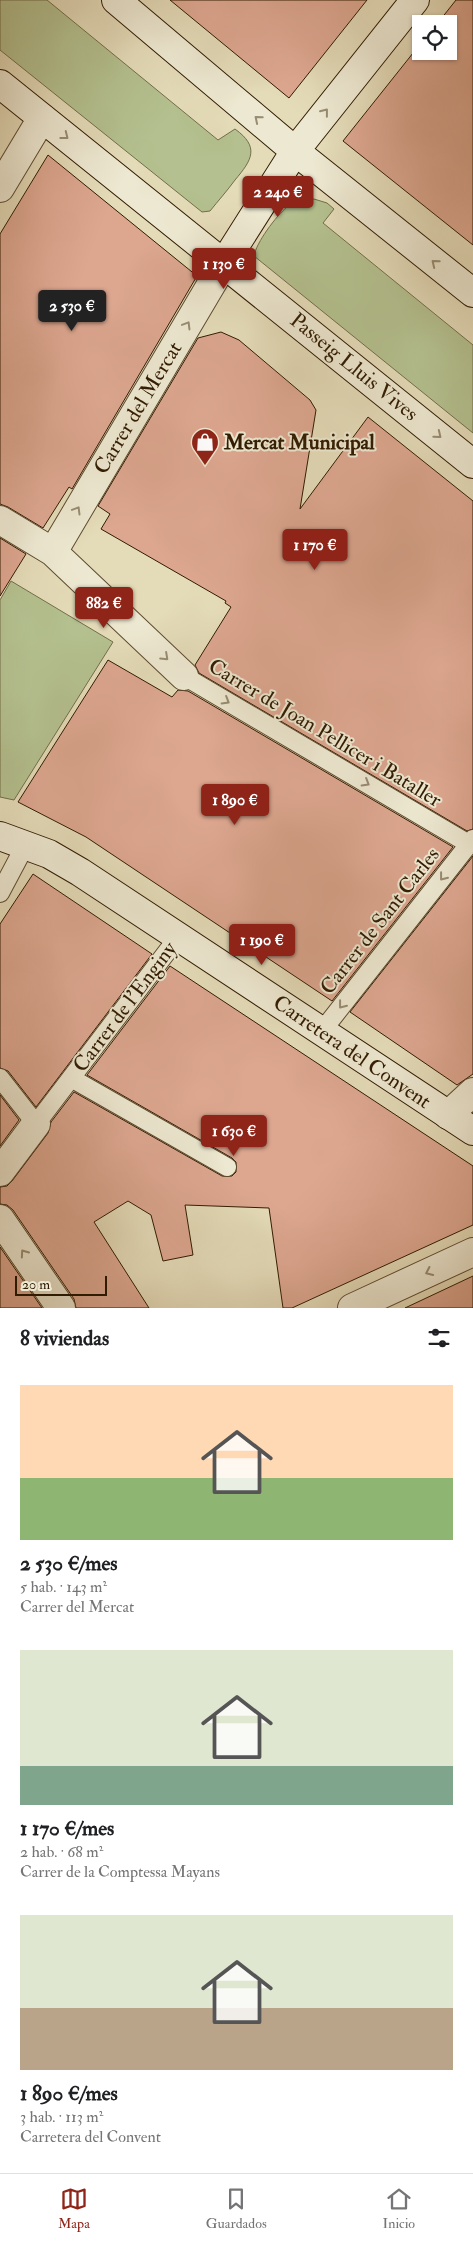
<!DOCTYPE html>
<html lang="es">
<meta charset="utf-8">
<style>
:root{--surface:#fff;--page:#f6f6f6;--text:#202124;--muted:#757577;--line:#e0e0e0;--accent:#8f2418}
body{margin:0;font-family:"IM FELL Double Pica",serif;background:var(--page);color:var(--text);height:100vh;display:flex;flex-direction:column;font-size:19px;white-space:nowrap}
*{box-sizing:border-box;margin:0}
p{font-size:16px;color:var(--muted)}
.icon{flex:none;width:28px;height:28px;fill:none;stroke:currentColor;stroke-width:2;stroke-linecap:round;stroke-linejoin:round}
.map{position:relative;height:1308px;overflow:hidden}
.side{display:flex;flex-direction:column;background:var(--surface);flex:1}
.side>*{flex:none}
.controls{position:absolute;left:412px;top:15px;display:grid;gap:10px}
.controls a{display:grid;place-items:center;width:45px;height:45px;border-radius:0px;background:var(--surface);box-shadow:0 1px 4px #0004;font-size:25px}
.scale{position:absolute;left:15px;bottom:12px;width:92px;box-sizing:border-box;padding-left:5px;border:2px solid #311b01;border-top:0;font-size:14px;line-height:18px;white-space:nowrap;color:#311b01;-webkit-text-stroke:4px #ede8d1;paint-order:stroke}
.price{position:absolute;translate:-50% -42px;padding:0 11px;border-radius:5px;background:var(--accent);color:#fff;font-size:16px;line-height:32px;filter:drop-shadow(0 1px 2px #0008)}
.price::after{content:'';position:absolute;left:50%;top:30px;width:15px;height:11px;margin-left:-8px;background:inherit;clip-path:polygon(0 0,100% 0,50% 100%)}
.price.current{background:#222;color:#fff}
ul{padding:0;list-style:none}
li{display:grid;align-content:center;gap:10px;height:265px;padding:0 20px}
li span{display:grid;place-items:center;height:155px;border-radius:0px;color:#555}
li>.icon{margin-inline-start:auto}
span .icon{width:90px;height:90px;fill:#fffc;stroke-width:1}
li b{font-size:21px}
h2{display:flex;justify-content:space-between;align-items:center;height:60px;padding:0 20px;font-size:21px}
.tab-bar{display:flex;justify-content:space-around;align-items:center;height:70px;border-top:1px solid var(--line);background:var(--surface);font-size:14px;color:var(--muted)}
.tab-bar a{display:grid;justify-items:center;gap:2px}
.tab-bar .current{color:var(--accent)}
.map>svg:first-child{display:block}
.green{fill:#b4c08f;stroke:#726e48}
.building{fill:#dca68f;stroke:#311b01}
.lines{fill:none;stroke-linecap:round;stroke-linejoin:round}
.lane-casing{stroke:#5e4b2f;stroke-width:20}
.street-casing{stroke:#5e4b2f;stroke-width:30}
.secondary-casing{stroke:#311b01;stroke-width:30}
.lane{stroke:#ede8d1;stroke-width:18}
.street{stroke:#ede8d1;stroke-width:28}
.secondary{stroke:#ede8d1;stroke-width:28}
.oneway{stroke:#988c73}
.labels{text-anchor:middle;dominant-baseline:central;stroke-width:4;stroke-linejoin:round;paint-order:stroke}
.street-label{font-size:21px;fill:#311b01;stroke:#ede8d1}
.poi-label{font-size:21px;font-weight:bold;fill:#311b01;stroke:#ede8d1;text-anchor:start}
</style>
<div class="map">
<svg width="473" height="1308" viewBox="0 0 473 1308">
<rect width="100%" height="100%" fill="#e4dbb8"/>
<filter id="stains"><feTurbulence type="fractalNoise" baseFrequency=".004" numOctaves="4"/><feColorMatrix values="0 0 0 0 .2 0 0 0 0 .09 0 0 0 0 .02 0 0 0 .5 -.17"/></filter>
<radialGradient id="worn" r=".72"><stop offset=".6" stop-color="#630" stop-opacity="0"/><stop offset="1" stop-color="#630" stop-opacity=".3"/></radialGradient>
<path class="green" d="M0 0H47L218 140 235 129C260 147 252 160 235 180 227 191 218 201 210 211L202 212 0 50Z
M314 199 327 203 334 209 323 223 473 345V433L254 256C256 243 276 216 287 207 295 201 304 200 314 199Z
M11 581 113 642 14 800 0 797V600Z"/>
<path class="building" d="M170 0H367L289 98Z
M456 0H473V245L343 141 421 43V51H449V24H437Z
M48 155 197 276 72 489 69 487 43 528 8 507 0 504V234Z
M221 332 239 340 310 400 316 410 300 509 368 417 473 501V829L467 831 199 673 195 665 231 607 225 603 226 601 101 529 110 514 98 506 198 338Z
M0 538 26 554 0 596Z
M108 660 172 697 178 690 188 691 453 847 332 1001 86 837 18 802Z
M473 856V1074L457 1085 350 1012Z
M33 874 152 954 36 1107 8 1071 0 1068V924Z
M170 966 473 1166V1225L292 1308H283L269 1208 185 1205 193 1255 163 1261 151 1215 128 1201 94 1222 149 1308H76L74 1299 13 1210 7 1205 0 1204V1187L7 1186 12 1181 48 1133 51 1122 74 1092 222 1176H232L236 1172V1162L232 1158 87 1075Z
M0 1095 19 1120 0 1146Z
M0 1247 42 1308H0Z
M473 1276V1308H405Z"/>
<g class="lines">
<g class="lane-casing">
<path id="lane" d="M184 676 469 844
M0 893 26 844
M322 1031 473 839
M0 1078 36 1124 179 936
M71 1078 227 1167"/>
</g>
<g class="street-casing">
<path id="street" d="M0 188 42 118
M0 520 53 552 184 676
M53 552 224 263
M448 1115 473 1092
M0 1172 36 1124
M0 1219 61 1308
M352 1308 473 1252"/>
</g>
<g class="secondary-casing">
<path id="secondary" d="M116 0 295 151 473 293
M0 84 473 464
M224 263 295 151 415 0
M0 836 49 854 80 872 473 1131"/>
</g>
<use href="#lane" class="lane"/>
<use href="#street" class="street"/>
<use href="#secondary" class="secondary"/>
</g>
<defs><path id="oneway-chevron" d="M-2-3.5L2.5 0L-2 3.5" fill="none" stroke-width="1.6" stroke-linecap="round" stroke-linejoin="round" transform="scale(1.25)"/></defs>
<g class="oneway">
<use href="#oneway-chevron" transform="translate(325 112) rotate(-52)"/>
<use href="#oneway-chevron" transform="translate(258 119) rotate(-140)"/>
<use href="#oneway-chevron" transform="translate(65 136) rotate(38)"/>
<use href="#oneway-chevron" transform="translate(435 263) rotate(-141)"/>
<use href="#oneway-chevron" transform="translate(187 325) rotate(-59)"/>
<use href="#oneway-chevron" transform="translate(438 435) rotate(39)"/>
<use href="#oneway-chevron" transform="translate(77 510) rotate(-59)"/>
<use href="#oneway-chevron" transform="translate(165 657) rotate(43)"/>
<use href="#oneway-chevron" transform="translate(226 701) rotate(31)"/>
<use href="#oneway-chevron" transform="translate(366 783) rotate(31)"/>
<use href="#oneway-chevron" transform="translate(443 877) rotate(128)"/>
<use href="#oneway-chevron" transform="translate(342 1005) rotate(128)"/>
<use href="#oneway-chevron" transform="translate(24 1253) rotate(-125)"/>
<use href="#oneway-chevron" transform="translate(429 1272) rotate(155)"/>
</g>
<defs>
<g id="shop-pin" transform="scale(1.4375)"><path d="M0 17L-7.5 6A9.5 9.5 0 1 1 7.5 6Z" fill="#8f2418" stroke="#ede8d1"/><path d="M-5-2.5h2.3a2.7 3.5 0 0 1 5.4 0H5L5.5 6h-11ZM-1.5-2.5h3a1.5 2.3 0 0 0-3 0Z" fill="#fff"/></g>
</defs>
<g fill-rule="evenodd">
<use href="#shop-pin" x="205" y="442"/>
</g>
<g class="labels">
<g class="street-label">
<text transform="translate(354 367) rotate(39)">Passeig Lluis Vives</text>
<text transform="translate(138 408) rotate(-59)">Carrer del Mercat</text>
<text transform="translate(325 733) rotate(31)">Carrer de Joan Pellicer i Bataller</text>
<text transform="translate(380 921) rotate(-52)">Carrer de Sant Carles</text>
<text transform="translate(125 1007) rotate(-53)">Carrer de l'Enginy</text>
<text transform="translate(352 1052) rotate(34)">Carretera del Convent</text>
</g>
<g class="poi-label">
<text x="224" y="442">Mercat Municipal</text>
</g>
</g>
<rect width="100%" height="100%" filter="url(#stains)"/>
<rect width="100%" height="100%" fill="url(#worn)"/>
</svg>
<div class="controls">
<a><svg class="icon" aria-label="locate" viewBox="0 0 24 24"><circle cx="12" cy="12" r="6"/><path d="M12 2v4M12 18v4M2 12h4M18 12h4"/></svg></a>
</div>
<div class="scale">20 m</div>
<b class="price" style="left:278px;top:218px">2 240 €</b>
<b class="price" style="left:224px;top:290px">1 130 €</b>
<b class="price current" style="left:72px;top:332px">2 530 €</b>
<b class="price" style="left:315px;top:571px">1 170 €</b>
<b class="price" style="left:104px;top:629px">882 €</b>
<b class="price" style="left:235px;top:826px">1 890 €</b>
<b class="price" style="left:262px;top:966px">1 190 €</b>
<b class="price" style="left:234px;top:1157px">1 630 €</b>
</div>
<section class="side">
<h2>8 viviendas<svg class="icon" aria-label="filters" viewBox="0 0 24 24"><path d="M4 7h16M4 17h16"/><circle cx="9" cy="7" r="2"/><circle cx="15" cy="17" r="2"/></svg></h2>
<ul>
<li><span style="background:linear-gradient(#ffd9b3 60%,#8fb573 0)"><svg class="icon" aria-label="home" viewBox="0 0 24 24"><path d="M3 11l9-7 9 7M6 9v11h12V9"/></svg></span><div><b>2 530 €/mes</b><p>5 hab. · 143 m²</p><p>Carrer del Mercat</p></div></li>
<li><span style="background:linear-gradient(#dfe7d0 75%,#7fa58c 0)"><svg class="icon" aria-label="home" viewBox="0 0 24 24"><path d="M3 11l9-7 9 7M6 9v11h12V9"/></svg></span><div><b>1 170 €/mes</b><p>2 hab. · 68 m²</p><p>Carrer de la Comptessa Mayans</p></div></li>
<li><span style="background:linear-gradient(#dfe7d0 60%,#b9a48a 0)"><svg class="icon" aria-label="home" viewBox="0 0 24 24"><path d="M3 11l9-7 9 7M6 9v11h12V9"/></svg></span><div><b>1 890 €/mes</b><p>3 hab. · 113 m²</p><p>Carretera del Convent</p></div></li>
</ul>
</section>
<nav class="tab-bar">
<a class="current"><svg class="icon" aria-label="map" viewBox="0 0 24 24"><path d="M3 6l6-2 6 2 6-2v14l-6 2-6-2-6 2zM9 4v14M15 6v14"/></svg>Mapa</a>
<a><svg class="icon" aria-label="saved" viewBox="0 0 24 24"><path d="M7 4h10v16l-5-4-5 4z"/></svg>Guardados</a>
<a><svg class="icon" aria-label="home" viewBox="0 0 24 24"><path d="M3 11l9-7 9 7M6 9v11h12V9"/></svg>Inicio</a>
</nav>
